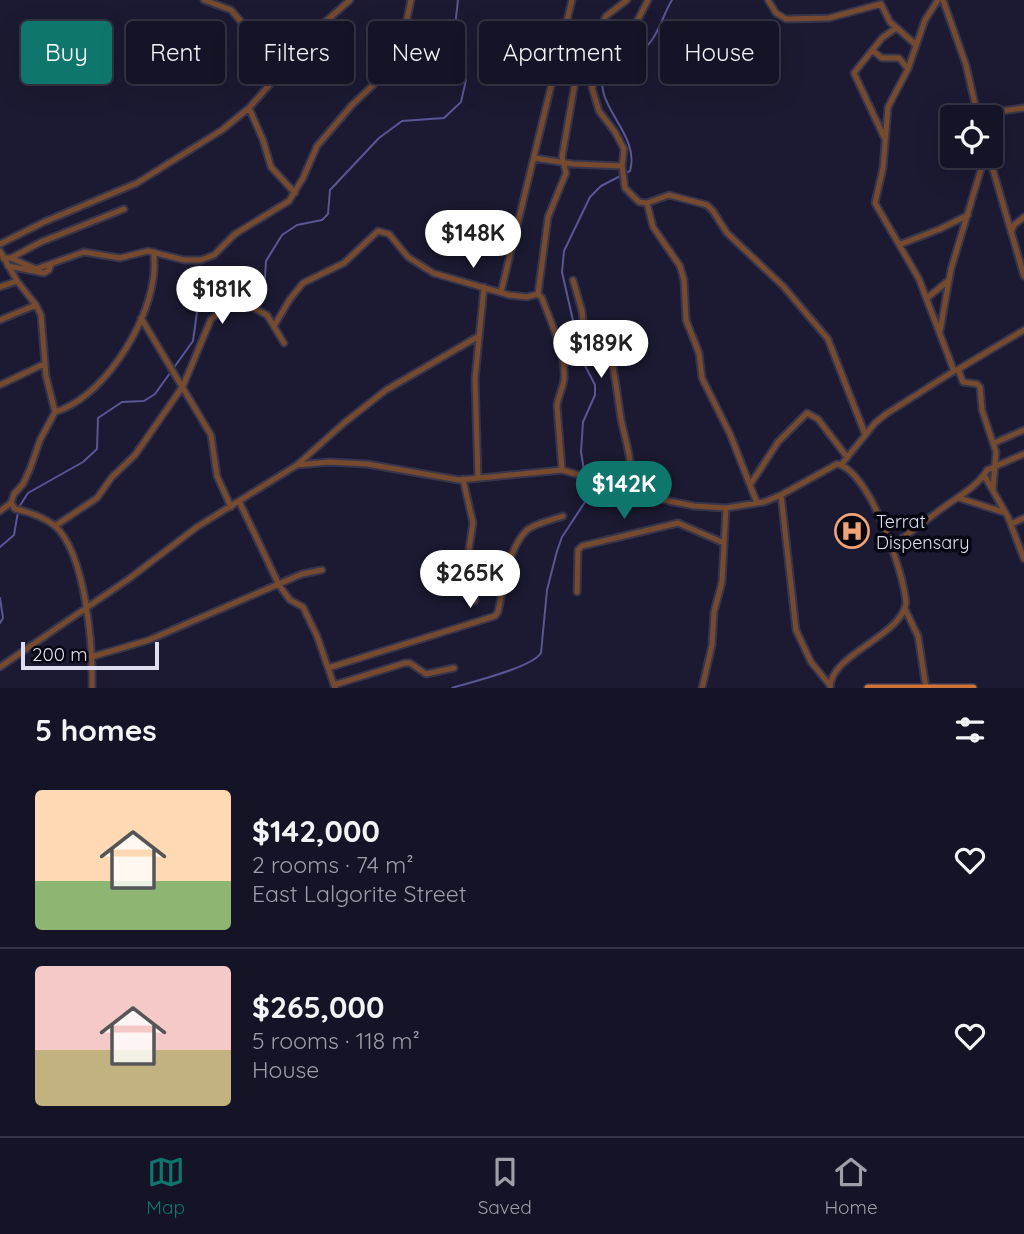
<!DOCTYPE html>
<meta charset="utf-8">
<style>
:root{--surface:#141426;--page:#1d1d2e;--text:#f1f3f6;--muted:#9d9ea7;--line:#333343;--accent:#0f766e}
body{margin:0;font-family:Quicksand,sans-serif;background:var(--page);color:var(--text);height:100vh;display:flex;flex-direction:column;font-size:26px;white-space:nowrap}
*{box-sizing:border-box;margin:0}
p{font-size:23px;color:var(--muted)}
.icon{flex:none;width:38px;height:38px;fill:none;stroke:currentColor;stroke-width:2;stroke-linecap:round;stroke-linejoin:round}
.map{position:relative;height:688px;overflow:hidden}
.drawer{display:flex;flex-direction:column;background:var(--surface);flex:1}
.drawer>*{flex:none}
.top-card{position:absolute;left:21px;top:21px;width:984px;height:63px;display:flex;gap:14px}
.controls{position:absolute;left:940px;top:105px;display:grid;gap:14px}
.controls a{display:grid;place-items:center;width:63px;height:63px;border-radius:7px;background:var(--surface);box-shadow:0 7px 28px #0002,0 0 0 2px var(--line);font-size:35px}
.scale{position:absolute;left:21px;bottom:18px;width:138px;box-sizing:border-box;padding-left:7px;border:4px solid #dddeef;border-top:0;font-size:19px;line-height:24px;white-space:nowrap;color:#dddeef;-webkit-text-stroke:5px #070711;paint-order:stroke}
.price{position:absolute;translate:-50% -60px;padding:0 16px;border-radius:24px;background:#fff;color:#222;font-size:23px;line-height:46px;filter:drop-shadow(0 2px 4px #0008)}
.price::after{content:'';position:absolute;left:50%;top:42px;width:21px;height:16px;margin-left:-10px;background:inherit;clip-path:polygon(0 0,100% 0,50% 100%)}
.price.on{background:var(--accent);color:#fff}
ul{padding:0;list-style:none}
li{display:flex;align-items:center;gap:21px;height:175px;padding:0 35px}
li+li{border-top:2px solid var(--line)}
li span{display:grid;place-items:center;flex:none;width:196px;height:140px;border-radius:7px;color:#555}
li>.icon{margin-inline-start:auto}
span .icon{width:84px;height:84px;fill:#fffc;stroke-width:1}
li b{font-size:30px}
h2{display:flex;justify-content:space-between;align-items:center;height:84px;padding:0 35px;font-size:30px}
.tag{padding:0 24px;border-radius:7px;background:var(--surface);box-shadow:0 7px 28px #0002,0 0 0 2px var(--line);font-size:24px;line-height:63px}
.tag.on{background:var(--accent);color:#fff}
.tabs{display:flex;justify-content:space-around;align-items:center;height:98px;border-top:2px solid var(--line);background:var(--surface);font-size:19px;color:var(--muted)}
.tabs a{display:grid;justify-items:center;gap:4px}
.tabs .on{color:var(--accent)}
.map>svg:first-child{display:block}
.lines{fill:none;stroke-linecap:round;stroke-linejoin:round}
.stream{stroke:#595695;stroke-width:2}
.minor-casing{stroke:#36354c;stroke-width:9}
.major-casing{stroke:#36354c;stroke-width:10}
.minor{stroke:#764a2f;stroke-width:5}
.major{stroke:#ce7338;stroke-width:7}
.labels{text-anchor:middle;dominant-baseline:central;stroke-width:7;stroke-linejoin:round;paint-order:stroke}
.poi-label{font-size:18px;fill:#dddeef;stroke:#070711;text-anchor:start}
</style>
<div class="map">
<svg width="1024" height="688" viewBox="0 0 1024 688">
<rect width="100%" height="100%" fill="#1b1a32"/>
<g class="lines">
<path class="stream" d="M19 507 28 493 83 462 97 449 98 418 122 402 144 401 155 394 193 341 197 312 205 292 218 287 251 299 264 293 266 261 282 235 297 225 322 220 328 214 330 190 379 138 402 121 444 118 461 102 466 80 452 52 458 0
M0 547 14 535 18 512
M0 598 3 618 0 623
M452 688C471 682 531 668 541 653L547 590 557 551 562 537 585 502 587 488 581 452 583 422 595 395V385L577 350 574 339V325L562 272 564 251 590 197 601 186 630 171C641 133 590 104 605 71 612 56 630 58 642 50 658 39 662 16 672 0"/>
<g class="minor-casing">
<path id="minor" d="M204 0 231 10 283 70
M648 0 633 29 600 61 592 88 599 111 615 132 624 149 622 166 625 188 639 202 647 203 669 195 707 205 713 211 727 233 783 286 828 339 865 434
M768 0 776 13 786 19 829 18 881 4 890 22 915 44
M943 0 966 65 978 117
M873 51 882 58H899L908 69
M249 108 263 140 271 167 295 193
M988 117 1001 111 1024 108
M884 137 854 73 882 38 896 28
M989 156 1024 276
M534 158 573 164 622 166
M647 203 653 227 680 266 684 280 686 320 699 353 702 378 730 434 757 503
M1011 232 1014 225 1024 217
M0 244 44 222 137 183 222 130 249 108 325 22 350 0
M901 244 940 229 968 215
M0 251 17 281 36 305 41 315 46 376 55 412 40 440 30 469 23 484 14 494 11 503 15 509C29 512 43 516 55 526 86 554 93 647 92 688
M3 258H11L36 269 84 252 120 258 148 251 184 260H201L214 255 235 234 289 201 303 178 317 146 352 105 391 68 402 42 411 0
M11 258 41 242 124 209
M8 266 44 273 49 270 51 264
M573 280 582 311 585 339 595 352 612 363C616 381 618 400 621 419 626 445 634 461 629 490
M0 287 17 281
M501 292 572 0
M538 294 548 217 566 173 562 157 576 77 606 16 627 0
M927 298 949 280
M141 318 211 435 217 476 231 507
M0 320 36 305
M274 326 290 299 303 283 344 263 378 231 389 234 408 257 433 273 509 295 527 297 538 294 542 298C551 324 566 352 564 379 563 389 558 396 557 406L562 470
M940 331 951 269 985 156
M958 369 963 382 977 384 980 387 982 410 996 452 993 489
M957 370 1024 330
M0 385 44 364
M55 412C103 397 146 328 153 280 155 271 154 261 154 252
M994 443 1024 430
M297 465 344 423 386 390 479 336
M841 465 875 423 886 414 954 371 919 279 875 203 883 168 888 107 908 69 925 20 938 0
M984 475 1008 517 1024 559
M478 478 475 379 484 287
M463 479 473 523 469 549 475 601
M750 485 778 442 807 413 818 419 847 457
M781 495 796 630 811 662 829 684
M959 498 1006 513
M239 501 279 585 290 600 303 607 317 636 335 688
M0 511 11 503
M1011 524 1024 518
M55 526 97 498 112 477 135 455 183 386 211 319 227 307 242 302 267 315 284 343
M890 546C907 536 921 524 936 513 953 499 976 489 987 470L1024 454
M577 592 578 550 582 546 678 523 724 543
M905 609 918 636 926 688
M91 657 149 640 302 574 322 570
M0 667 130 578 197 527 297 465 329 462 367 464 459 480 562 470 669 501 694 506 726 508 764 502 781 495 837 464C869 470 904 572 906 603 901 637 830 654 830 688
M328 668 495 616 498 612C503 587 508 548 527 530 536 523 552 520 563 516
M334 685 405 663H410L426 674 454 668
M702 688 712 645 714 612 722 582 726 508"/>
</g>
<g class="major-casing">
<path id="major" d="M868 688H973"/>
</g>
<use href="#minor" class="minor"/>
<use href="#major" class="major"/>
</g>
<defs>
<g id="hospital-ring" transform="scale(1.75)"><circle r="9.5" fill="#070711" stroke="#efa377" stroke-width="1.5"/><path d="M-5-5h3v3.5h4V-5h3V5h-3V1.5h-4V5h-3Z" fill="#efa377"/></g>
</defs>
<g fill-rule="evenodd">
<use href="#hospital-ring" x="852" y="531"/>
</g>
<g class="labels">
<g class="poi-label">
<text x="876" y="521">Terrat<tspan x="876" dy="21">Dispensary</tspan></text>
</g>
</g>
</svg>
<div class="controls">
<a><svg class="icon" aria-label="locate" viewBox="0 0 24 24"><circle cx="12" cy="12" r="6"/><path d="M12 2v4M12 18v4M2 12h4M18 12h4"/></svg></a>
</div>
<div class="scale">200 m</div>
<b class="price" style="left:473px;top:270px">$148K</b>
<b class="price" style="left:222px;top:326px">$181K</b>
<b class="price" style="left:601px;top:380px">$189K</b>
<b class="price on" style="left:624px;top:521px">$142K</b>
<b class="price" style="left:470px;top:610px">$265K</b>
<div class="top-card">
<a class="tag on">Buy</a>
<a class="tag">Rent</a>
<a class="tag">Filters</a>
<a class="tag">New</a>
<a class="tag">Apartment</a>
<a class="tag">House</a>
</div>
</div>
<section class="drawer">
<h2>5 homes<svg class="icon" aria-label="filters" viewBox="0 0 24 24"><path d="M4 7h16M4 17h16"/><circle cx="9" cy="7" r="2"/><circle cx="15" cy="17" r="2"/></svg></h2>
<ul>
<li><span style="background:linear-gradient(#ffd9b3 65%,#8fb573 0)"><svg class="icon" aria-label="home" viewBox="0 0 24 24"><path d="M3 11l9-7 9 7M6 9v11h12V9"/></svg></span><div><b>$142,000</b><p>2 rooms · 74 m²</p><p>East Lalgorite Street</p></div><svg class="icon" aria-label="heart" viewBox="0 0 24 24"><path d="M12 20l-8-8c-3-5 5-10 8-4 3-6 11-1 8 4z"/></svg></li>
<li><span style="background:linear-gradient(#f6c9c9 60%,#c2b280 0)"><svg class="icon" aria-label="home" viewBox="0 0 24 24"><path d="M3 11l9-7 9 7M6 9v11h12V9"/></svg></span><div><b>$265,000</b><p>5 rooms · 118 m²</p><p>House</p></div><svg class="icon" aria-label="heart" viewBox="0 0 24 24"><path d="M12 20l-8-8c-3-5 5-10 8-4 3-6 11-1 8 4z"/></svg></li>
</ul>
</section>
<nav class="tabs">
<a class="on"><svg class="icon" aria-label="map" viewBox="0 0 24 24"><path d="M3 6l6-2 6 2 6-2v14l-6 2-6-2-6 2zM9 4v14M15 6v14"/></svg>Map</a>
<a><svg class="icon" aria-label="saved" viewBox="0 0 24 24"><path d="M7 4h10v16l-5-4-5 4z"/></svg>Saved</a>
<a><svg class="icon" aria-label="home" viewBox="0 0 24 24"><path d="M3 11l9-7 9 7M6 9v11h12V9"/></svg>Home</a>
</nav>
